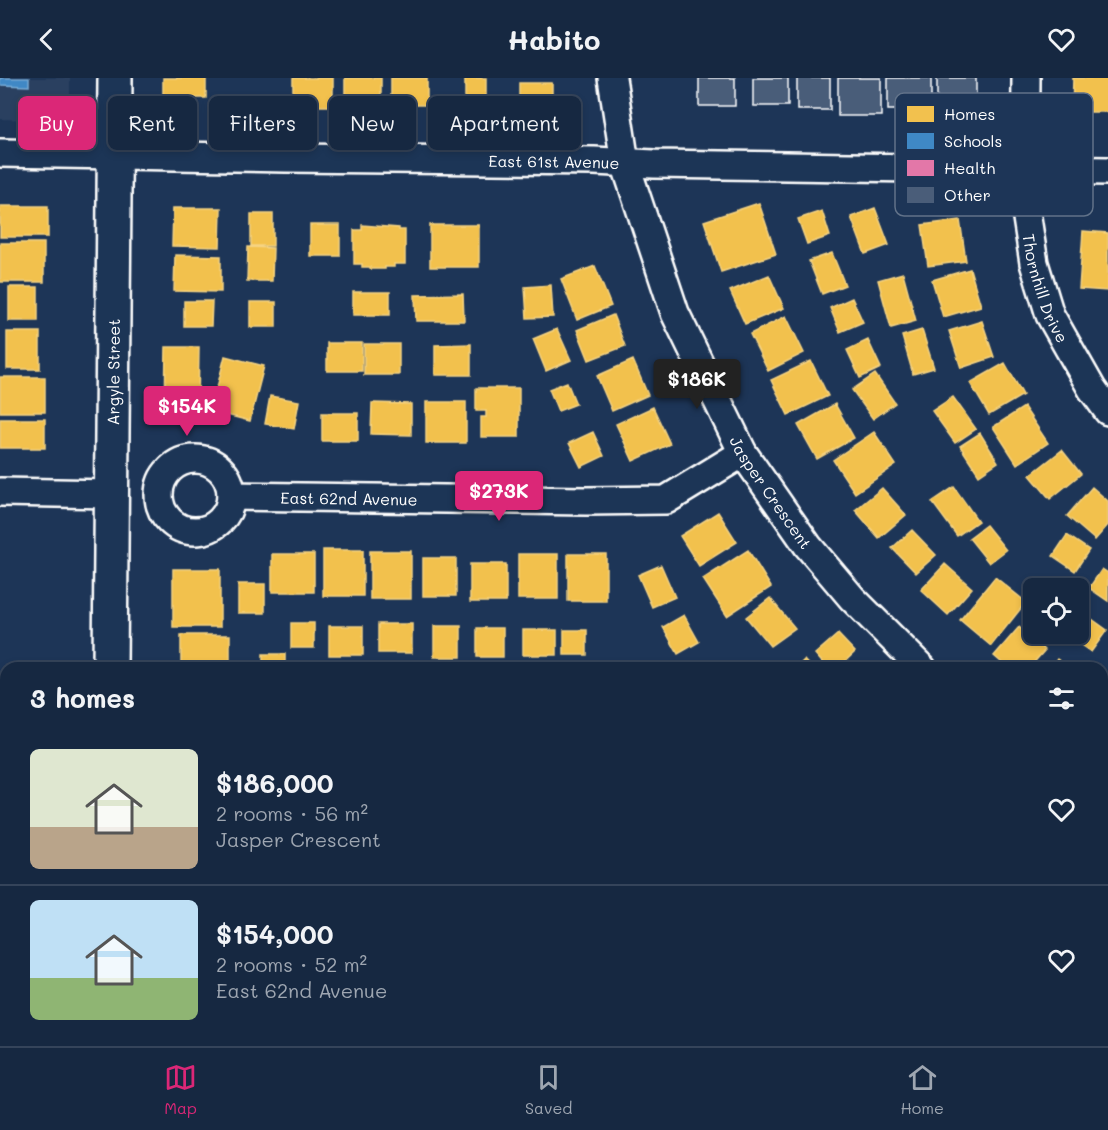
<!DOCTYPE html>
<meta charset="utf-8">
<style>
:root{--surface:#162841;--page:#23344c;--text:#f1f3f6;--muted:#9ea6b1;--line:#35445a;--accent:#db2777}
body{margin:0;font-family:Mali,sans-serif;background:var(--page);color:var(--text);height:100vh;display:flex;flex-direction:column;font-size:22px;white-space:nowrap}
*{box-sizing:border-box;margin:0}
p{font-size:20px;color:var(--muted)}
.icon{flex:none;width:33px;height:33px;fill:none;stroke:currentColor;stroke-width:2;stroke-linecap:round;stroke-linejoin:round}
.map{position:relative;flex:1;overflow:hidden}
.details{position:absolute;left:0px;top:584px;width:1108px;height:386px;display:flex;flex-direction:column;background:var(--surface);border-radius:18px 18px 0 0;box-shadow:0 3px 9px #0003,0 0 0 2px var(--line)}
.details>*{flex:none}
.top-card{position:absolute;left:18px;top:18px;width:600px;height:54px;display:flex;gap:12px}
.buttons{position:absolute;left:1023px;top:500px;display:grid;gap:12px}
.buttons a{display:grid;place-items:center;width:66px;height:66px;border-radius:9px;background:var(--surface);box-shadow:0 3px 9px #0003,0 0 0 2px var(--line);font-size:30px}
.price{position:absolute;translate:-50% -51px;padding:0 14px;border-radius:6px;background:var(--accent);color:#fff;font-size:20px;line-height:39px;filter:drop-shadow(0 2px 3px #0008)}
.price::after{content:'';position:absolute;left:50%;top:36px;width:18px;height:14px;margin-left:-9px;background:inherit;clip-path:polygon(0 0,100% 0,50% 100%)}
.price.on{background:#222;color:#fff}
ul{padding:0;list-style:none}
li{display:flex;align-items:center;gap:18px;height:150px;padding:0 30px}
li+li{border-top:2px solid var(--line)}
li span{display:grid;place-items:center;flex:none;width:168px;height:120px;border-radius:9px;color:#555}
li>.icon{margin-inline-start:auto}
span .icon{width:72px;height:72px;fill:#fffc;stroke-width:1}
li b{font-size:26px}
h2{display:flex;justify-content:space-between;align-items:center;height:72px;padding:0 30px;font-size:26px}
.pill{padding:0 21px;border-radius:9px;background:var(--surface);box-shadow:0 3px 9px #0003,0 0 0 2px var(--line);font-size:21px;line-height:54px}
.pill.on{background:var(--accent);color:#fff}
header{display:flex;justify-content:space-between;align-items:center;height:78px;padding:0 30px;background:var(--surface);font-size:27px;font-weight:800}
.tabs{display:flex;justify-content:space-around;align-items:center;height:84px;border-top:2px solid var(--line);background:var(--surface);font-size:16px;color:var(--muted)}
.tabs a{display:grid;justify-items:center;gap:3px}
.tabs .on{color:var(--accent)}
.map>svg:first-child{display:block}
.built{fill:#2a4161}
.homes{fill:#f2c14e;stroke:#f6d483;stroke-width:1.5}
.schools{fill:#3f88c5;stroke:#79acd6;stroke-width:1.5}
.health{fill:#e377a8;stroke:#eba0c2;stroke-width:1.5}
.building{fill:#4a5d79;stroke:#fff;stroke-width:1.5}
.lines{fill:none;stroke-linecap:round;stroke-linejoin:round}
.minor-casing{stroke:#fff;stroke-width:32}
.tertiary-casing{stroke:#fff;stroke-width:38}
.minor{stroke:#1d3557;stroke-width:27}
.tertiary{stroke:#1d3557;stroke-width:33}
.labels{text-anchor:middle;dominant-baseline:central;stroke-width:6;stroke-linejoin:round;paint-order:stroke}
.street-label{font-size:16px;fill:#fff;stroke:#1d3557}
.key{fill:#1d3557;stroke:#617289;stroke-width:1.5}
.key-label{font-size:16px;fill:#fff}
</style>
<header><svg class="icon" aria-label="back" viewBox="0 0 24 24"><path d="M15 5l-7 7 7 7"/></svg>Habito<svg class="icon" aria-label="heart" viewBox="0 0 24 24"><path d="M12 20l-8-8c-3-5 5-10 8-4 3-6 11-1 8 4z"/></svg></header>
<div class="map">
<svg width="1108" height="968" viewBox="0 0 1108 968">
<rect width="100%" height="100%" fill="#1d3557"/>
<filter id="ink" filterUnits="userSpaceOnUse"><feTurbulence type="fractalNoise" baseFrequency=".0167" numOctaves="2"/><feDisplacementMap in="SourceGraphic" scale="12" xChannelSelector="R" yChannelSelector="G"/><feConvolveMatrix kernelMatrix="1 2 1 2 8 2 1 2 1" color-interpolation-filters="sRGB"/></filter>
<g filter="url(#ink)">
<path class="built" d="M0 0H70V43L0 41Z"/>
<path class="homes" d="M163 0H206V20H163Z
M293 0H333V28H293Z
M345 0H381V32H345Z
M391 0H427V27H391Z
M465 0H486V24H465Z
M1073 0H1108V34H1072Z
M519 5H552V45H519Z
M759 125 776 176 721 194 704 143Z
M0 128H48V159H0Z
M173 130H221L220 169 172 168Z
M875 130 889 167 865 176 851 139Z
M822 133 830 158 807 166 798 141Z
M251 136H273V168H251Z
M960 142 966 183 928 188 922 147Z
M310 147H340V178H310Z
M362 147 399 150V152H405V186H394V189H385V191H370V189H362V186H354V152H362Z
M430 147H479V189H430Z
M1083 153 1108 155V213L1079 211Z
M0 165H44V204H0Z
M248 169 273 170 272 203H247Z
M832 175 845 207 822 216 809 183Z
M175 177 221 178V214L174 213Z
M595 188 611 228 577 242 561 201Z
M970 191 981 228 943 239 932 202Z
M903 195 916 243 891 250 878 202Z
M769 197 784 230 745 246 730 213Z
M551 207 553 239 527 240 525 209Z
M9 209H38V243H9Z
M353 214H390V237H353Z
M463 216 464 243H416L415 217Z
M852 220 863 244 840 254 830 230Z
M184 223H212L211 248H184Z
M250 224H276V249H250Z
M613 237 625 268 589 282 577 252Z
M786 238 804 275 768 293 750 256Z
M982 243 994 279 961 290 949 253Z
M557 251 571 282 546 293 533 261Z
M922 252 934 290 913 296 902 258Z
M7 254H40V291H7Z
M868 262 881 290 860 300 847 272Z
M327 265H362V293H327Z
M364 266H399V297H364Z
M471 266V297H435V267Z
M166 269H199L198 333 165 332Z
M225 278 264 288 250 343 211 333Z
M633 282 648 317 612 333 597 298Z
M811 283 828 318 788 337 771 302Z
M1005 285 1023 317 989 337 970 305Z
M875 296 895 325 873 341 852 312Z
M0 299H45V334H0Z
M567 304 576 326 558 333 549 311Z
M476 310H519V359H481V339H486V333H476Z
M270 318 299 323 294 351 265 346Z
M953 319 976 351 955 365 932 333Z
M426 324H466V365H426Z
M372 325 411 326V357L371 356Z
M835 326 854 360 817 381 798 347Z
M653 329 670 366 633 383 616 346Z
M1024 329 1048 365 1017 386 993 349Z
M322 335H358V363H322Z
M0 341H45V370H0Z
M593 354 604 378 581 389 569 365Z
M874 354 896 387 855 415 833 382Z
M980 355 998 384 979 397 960 368Z
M1062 372 1081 396 1050 421 1030 397Z
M954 409 978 443 957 458 932 424Z
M1092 409 1108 423V447L1095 462 1067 438Z
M882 410 906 437 879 460 855 432Z
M718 434 737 464 699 488 680 458Z
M986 447 1006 472 989 485 969 460Z
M912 452 936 477 916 495 892 470Z
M1067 457 1089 472 1075 493 1053 478Z
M323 472H363V518H323Z
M748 472 771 509 727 538 703 501Z
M370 473H411V521H370Z
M272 476H314V514H272Z
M518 476H558V521H518Z
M568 476H606V523H568Z
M423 480H456V518H423Z
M470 486H506V524H470Z
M945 486 972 510 948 537 921 512Z
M661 487 675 519 652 529 638 497Z
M173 491H220V549H173Z
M1102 491 1108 495V523L1089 510Z
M995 499 1026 524 991 568 960 542Z
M238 506H265V535H238Z
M770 520 795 550 770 568 746 539Z
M1085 536 1107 552 1091 574 1069 559 1072 555H1078V545Z
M684 537 699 564 678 576 663 549Z
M291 545H314V570H291Z
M378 546H412V575H378Z
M329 548H363V577H329Z
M434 548H461V579H434Z
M1019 549 1045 572 1029 590H1008L994 578Z
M477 550H503V579H477Z
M523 552H557V577H523Z
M564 552H587V577H564Z
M838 556 855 574 838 590H827L815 576Z
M181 557H230V590H181Z
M263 576H285V590H263Z
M1057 581 1070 590H1051Z
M804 582 811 590H796Z
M1102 609 1108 613V654L1102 651Z
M1102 824H1106V862H1102Z
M1102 916H1108V939H1102Z
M1102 961H1108V968H1092V963H1102Z
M176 963H222V968H176Z
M260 963H288V968H260Z
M425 963H447V968H425Z
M463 963H487V968H463Z
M603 963H625V968H602Z
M636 963H661V968H636Z
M672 963H692V968H672Z
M744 963H779V968H744Z
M789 963H812V968H789Z
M906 963H936V968H906Z
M955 963H990V968H955Z
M1005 963H1036V968H1005Z
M1052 964H1065V968H1052Z"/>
<path class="schools" d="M0 0H29V8L0 7Z"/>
<path class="health" d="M0 804 6 806V865L0 878Z"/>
<path class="building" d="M699 0H735V28H699Z
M753 0H788V28H753Z
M797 0H830V32H797Z
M838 0H881V38H838Z
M888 0H931V32H888Z
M937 0H976V37H937Z"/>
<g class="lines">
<g class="minor-casing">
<g id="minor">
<path id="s1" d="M612 0 625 85 675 235 743 375 808 468 852 520 922 590"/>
<path id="s2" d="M1026 0 1025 127 1034 185 1050 237 1092 311 1108 333"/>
<path id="s3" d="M0 75 286 80 594 83 654 86 1108 93"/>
<circle cx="195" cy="417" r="36"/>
<path d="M0 414 112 416"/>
<path id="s4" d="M231 418 586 423 666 422 743 375"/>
<path d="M1102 717 1108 720"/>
<path d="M1102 769H1108"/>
<path d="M855 968V963"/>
</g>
</g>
<g class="tertiary-casing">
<g id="tertiary">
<path id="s5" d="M110 590 115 0"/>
<path d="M106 968V963"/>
</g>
</g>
<use href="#minor" class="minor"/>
<use href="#tertiary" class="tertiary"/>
</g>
</g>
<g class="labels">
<g class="street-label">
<text stroke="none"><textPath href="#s3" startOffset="554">East 61st Avenue</textPath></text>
<text stroke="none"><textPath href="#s2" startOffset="213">Thornhill Drive</textPath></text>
<text stroke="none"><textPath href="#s5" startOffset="296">Argyle Street</textPath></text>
<text stroke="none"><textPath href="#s1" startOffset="448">Jasper Crescent</textPath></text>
<text stroke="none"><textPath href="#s4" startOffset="118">East 62nd Avenue</textPath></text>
</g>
</g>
<rect x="895" y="15" width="198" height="123" rx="9" class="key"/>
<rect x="907" y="28" width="27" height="16" fill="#f2c14e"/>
<rect x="907" y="55" width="27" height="16" fill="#3f88c5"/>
<rect x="907" y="82" width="27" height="16" fill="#e377a8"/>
<rect x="907" y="109" width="27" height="16" fill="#4a5d79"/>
<g class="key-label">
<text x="944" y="42">Homes</text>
<text x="944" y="69">Schools</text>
<text x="944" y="96">Health</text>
<text x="944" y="123">Other</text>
</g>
</svg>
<div class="buttons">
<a><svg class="icon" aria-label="locate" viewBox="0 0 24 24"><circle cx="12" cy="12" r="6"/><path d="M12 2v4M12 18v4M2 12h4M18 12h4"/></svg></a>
</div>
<b class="price on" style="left:697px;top:332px">$186K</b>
<b class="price" style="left:187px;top:359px">$154K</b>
<b class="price" style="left:499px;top:444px">$273K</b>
<div class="top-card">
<a class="pill on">Buy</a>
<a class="pill">Rent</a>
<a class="pill">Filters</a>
<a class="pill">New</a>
<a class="pill">Apartment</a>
</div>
<section class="details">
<h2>3 homes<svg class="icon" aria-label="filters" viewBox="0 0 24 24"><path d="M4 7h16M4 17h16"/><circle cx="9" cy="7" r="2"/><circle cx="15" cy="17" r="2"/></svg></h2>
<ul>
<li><span style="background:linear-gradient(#dfe7d0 65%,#b9a48a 0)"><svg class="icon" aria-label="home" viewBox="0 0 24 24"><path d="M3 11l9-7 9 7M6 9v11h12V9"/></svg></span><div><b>$186,000</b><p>2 rooms · 56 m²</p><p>Jasper Crescent</p></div><svg class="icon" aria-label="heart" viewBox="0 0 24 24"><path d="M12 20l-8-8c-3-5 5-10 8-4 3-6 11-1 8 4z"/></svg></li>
<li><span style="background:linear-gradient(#bfe0f5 65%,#8fb573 0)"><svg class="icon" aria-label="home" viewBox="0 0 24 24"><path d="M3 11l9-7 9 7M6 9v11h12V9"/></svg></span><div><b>$154,000</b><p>2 rooms · 52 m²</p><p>East 62nd Avenue</p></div><svg class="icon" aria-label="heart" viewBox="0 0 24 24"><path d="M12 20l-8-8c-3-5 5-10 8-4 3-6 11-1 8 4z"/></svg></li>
</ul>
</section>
</div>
<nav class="tabs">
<a class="on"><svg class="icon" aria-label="map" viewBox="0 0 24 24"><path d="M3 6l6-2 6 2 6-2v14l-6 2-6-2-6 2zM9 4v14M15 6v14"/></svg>Map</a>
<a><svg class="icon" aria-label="saved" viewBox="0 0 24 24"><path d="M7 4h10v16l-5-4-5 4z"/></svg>Saved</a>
<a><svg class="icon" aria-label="home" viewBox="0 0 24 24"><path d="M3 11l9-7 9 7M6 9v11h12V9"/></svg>Home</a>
</nav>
